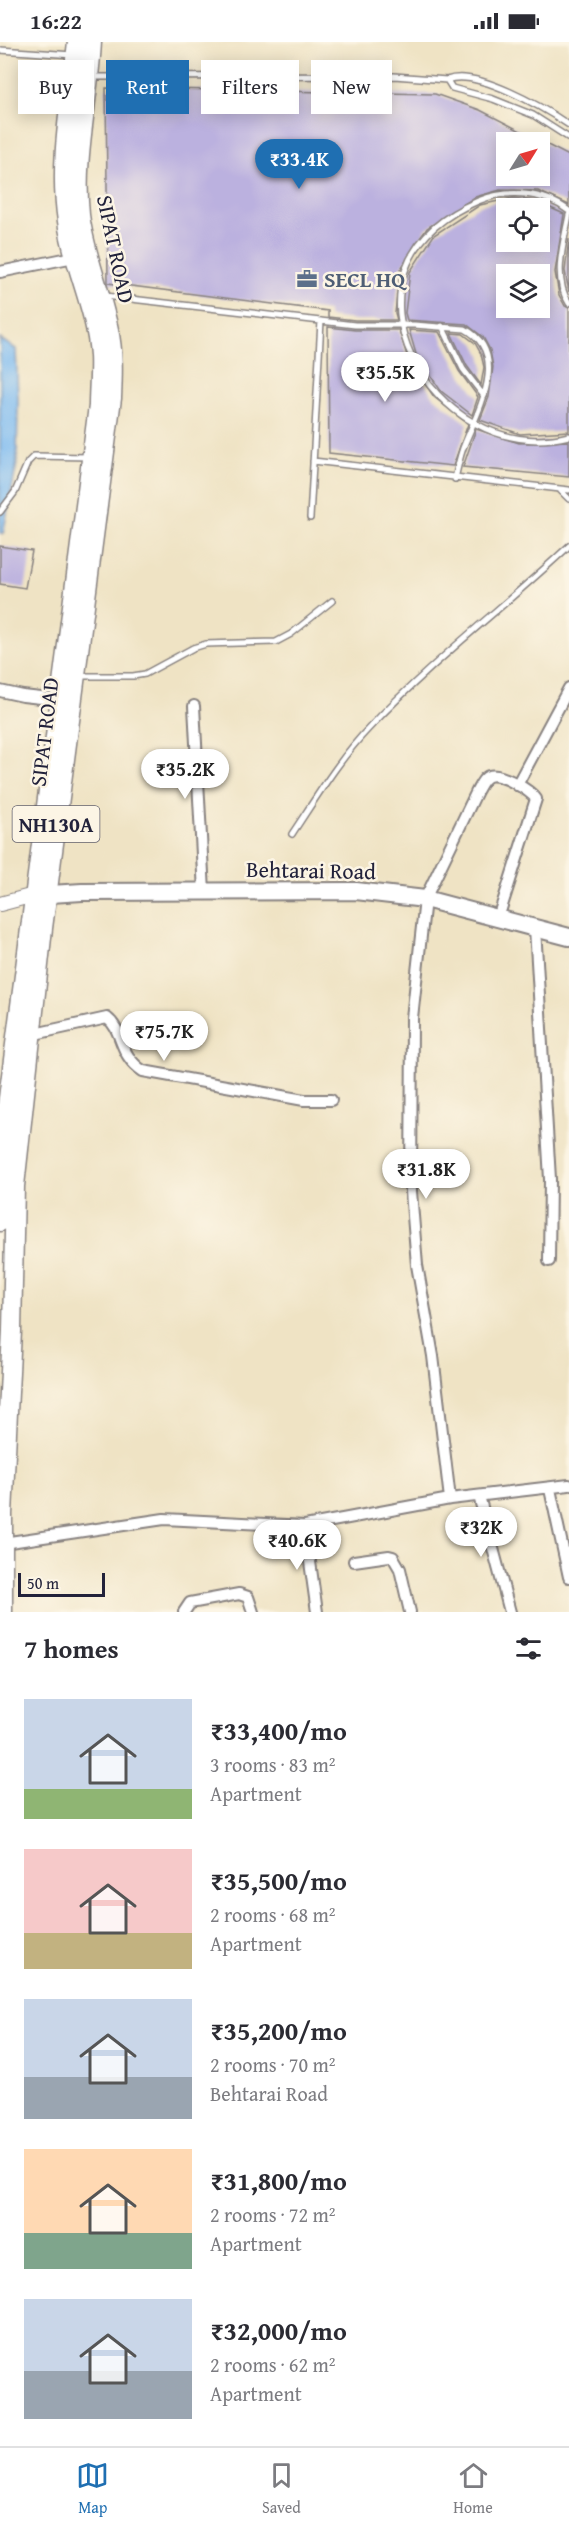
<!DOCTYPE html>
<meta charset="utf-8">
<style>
:root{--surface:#fff;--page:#f2f2f3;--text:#2b2b33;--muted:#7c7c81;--line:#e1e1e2;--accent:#1f6fb2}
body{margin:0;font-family:"Gentium Book Plus",serif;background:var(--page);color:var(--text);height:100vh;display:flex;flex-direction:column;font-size:22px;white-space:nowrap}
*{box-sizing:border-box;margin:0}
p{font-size:20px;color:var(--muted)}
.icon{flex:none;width:33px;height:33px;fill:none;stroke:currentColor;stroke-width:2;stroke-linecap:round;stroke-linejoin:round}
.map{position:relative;height:1570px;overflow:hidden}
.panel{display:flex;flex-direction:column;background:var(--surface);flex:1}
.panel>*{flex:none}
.guide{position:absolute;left:18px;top:18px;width:534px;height:54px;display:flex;gap:12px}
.needle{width:39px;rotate:53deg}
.fabs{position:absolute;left:496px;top:90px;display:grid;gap:12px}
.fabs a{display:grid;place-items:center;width:54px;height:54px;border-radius:0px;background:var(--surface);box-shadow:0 3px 15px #0003;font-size:30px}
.scale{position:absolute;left:18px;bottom:15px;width:87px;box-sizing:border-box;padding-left:6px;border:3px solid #22223b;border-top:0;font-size:16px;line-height:21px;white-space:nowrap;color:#22223b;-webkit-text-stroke:4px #fcf5e5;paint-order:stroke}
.price{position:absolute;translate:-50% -51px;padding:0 14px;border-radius:21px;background:#fff;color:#222;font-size:20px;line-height:39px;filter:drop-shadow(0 2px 3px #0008)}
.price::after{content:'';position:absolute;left:50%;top:36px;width:18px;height:14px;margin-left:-9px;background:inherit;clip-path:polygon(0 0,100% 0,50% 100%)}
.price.on{background:var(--accent);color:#fff}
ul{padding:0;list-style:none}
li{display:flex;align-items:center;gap:18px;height:150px;padding:0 24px}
li span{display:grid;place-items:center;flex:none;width:168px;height:120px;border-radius:0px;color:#555}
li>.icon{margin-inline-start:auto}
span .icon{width:72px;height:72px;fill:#fffc;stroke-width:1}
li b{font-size:26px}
h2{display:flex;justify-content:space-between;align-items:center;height:72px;padding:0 24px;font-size:26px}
.tag{padding:0 21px;border-radius:0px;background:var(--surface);box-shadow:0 3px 15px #0003;font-size:21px;line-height:54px}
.tag.on{background:var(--accent);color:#fff}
.status{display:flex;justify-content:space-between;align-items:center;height:42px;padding:0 30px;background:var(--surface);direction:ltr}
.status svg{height:16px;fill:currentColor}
.tabs{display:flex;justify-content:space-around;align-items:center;height:84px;border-top:2px solid var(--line);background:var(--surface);font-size:16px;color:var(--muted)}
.tabs a{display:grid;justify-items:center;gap:3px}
.tabs .on{color:var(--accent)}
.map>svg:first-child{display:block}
.water{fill:#7ebbf1;stroke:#506e96;stroke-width:1.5}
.building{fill:#bbb1df;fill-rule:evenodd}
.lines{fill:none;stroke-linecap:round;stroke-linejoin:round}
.service-casing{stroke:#888280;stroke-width:8}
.minor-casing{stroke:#888280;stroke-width:14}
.tertiary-casing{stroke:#888280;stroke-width:16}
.primary-casing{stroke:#888280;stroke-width:20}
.trunk-casing{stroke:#888280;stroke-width:21}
.service{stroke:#fff;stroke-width:5}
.minor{stroke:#fff;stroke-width:10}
.tertiary{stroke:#fff;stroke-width:14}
.primary{stroke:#fff;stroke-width:16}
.trunk{stroke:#fff;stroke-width:18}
.labels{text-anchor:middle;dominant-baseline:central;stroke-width:5;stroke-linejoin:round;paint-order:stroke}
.shield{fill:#fcf5e5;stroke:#63616e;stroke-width:1.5}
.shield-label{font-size:21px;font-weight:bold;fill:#22223b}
.street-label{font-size:22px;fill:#22223b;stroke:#fcf5e5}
.service-label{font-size:22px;font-weight:bold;fill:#4e5e75;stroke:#fcf5e5;text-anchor:start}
</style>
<div class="status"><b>16:22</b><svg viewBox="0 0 49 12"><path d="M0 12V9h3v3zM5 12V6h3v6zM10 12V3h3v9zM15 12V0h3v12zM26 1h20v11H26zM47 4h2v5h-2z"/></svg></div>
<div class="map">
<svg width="569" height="1570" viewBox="0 0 569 1570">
<rect width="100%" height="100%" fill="#fcf5e5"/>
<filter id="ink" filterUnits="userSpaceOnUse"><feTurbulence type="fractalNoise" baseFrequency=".0167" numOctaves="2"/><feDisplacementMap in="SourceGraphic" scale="12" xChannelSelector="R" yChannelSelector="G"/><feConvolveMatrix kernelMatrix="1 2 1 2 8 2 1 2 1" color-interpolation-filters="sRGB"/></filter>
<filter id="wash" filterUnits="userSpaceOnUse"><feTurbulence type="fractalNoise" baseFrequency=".008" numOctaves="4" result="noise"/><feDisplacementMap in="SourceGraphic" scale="24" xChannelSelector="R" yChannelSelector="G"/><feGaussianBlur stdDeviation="1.35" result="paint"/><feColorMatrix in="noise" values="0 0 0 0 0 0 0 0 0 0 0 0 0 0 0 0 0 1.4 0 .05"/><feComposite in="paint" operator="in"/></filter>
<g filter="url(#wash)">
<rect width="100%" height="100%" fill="#efe3c4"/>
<path class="water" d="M0 297 16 307 18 358 17 421 3 492 0 491Z"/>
<g id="blocks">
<path class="building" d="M106 46 435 52 480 68 569 114V163L538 149 500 148 475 155 427 186 400 228 395 271 397 278H355L328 275V269L108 241ZM507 100H540V134H507Z
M513 156 535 159 564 172 555 230 559 253 565 264 569 266V389L520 392 480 378 489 355 493 325 490 308 483 295 466 282 407 278 405 271 410 230 434 193 480 163ZM507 166H540V200H507ZM507 232H540V266H507Z
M569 197V250L565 229Z
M328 285 355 288H399L408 317 434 355 468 382 453 424 329 411Z
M409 288 439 290 459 329 478 355 472 373 441 349 416 312Z
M451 291 463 292 475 301 481 312 484 325 481 343 467 324Z
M476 387 519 401 569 399V435L463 425Z
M0 504 32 509 25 546 0 542Z"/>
</g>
</g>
<g filter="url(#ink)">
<use href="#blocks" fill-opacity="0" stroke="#888280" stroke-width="1.5"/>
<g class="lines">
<g class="service-casing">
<path id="service" d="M0 8 73 13
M93 35 394 34 447 38C476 26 544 66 569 83
M447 38 452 46 493 57 533 73 569 96
M569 169C543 149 507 147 478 159 317 226 432 428 569 394
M569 173C564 200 552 236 569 261
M105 254 355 283H414L465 287C510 311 479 367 465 401 460 412 458 424 455 437
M442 284 463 327 484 354
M313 419 569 448
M560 448 569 457
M0 470 15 450 28 420 34 414 89 415
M310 476 321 279
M79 634H133L145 632 193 606 206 602 276 600 291 592 332 559
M292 792C316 756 339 717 370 685 431 620 504 565 569 504"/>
</g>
<g class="minor-casing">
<path id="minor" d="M0 230 74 215
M0 649 23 654 59 658
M194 664 204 850
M517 743 569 646
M535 886 550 1137 549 1219
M30 993 107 976C124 989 118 1013 143 1029L304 1058H331
M550 1447 569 1535
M479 1454 510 1570
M450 1457 433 1314 417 1223 411 1149 412 976 425 857 477 749C480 744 483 736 489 734 500 730 531 749 536 757L498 876
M305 1484 317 1570
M3 1501 164 1477 305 1484 450 1457 569 1443
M354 1519 389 1514 393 1515 400 1527 410 1570
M184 1570 190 1561 239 1552 248 1555 253 1570"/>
</g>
<g class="tertiary-casing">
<path id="tertiary" d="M0 862 34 853"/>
</g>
<g class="primary-casing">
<path id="primary" d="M35 853 82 850 356 849 425 857 569 895"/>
</g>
<g class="trunk-casing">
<path id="trunk" d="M0 1180 7 1064 98 364C98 347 100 330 99 313 96 267 73 224 67 179 58 120 71 58 77 0
M3 1570V1472L12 1289 15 1144 43 886 112 356C113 333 114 311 109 288 101 249 85 212 80 173 74 115 89 58 92 0"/>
</g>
<use href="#service" class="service"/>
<use href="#minor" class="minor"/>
<use href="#tertiary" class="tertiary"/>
<use href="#primary" class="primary"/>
<use href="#trunk" class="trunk"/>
</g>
</g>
<defs>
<g id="office-bare" transform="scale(1.62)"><path d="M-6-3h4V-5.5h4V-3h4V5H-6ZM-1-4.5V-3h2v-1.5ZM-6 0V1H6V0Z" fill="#5c6f8a" stroke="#fcf5e5" stroke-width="2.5" paint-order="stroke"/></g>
</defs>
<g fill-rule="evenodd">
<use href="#office-bare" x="307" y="237"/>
</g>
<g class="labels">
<rect class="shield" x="12.5" y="764" width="87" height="36" rx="4.5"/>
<g class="shield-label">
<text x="56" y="782">NH130A</text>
</g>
<g class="street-label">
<text transform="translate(116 207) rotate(78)">SIPAT ROAD</text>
<text transform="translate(44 690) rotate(-83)">SIPAT ROAD</text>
<text transform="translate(311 828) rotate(1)">Behtarai Road</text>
</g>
<g class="service-label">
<text x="324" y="237">SECL HQ</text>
</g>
</g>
</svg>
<div class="fabs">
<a><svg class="needle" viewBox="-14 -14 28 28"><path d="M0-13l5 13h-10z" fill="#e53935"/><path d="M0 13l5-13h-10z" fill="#7c7c81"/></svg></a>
<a><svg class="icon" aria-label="locate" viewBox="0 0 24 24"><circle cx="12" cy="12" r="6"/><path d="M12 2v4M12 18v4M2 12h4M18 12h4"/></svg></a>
<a><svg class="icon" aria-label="layers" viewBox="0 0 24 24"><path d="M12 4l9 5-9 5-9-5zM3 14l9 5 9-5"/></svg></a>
</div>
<div class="scale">50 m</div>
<b class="price on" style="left:299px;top:148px">₹33.4K</b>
<b class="price" style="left:385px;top:361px">₹35.5K</b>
<b class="price" style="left:185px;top:758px">₹35.2K</b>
<b class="price" style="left:164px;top:1020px">₹75.7K</b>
<b class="price" style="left:426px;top:1158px">₹31.8K</b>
<b class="price" style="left:481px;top:1516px">₹32K</b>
<b class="price" style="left:297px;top:1529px">₹40.6K</b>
<div class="guide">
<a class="tag">Buy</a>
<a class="tag on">Rent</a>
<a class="tag">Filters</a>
<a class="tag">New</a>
</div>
</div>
<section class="panel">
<h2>7 homes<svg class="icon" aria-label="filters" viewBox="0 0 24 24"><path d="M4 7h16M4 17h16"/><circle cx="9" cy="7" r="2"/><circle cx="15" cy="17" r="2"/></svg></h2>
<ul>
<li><span style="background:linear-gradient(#c9d6e8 75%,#8fb573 0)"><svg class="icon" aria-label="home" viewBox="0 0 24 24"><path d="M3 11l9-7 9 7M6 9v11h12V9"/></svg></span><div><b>₹33,400/mo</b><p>3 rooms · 83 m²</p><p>Apartment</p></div></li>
<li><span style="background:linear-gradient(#f6c9c9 70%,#c2b280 0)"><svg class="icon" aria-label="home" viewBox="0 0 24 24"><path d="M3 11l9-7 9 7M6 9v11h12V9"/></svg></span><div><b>₹35,500/mo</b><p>2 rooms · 68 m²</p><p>Apartment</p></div></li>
<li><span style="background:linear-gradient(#c9d6e8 65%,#9aa5b1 0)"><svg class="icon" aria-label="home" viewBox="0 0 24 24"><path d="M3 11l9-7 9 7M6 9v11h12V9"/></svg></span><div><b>₹35,200/mo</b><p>2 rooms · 70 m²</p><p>Behtarai Road</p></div></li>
<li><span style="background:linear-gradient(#ffd9b3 70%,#7fa58c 0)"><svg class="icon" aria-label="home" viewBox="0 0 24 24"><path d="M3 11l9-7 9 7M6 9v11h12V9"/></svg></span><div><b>₹31,800/mo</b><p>2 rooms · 72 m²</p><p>Apartment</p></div></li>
<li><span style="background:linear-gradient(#c9d6e8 60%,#9aa5b1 0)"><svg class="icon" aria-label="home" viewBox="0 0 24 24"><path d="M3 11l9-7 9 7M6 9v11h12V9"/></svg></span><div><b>₹32,000/mo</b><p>2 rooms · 62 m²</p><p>Apartment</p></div></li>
</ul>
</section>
<nav class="tabs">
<a class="on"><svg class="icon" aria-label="map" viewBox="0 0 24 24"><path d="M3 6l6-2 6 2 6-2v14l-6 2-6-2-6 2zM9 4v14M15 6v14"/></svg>Map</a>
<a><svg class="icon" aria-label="saved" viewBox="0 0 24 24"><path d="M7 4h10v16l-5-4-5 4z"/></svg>Saved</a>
<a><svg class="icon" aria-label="home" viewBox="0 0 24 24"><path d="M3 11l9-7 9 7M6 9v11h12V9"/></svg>Home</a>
</nav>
